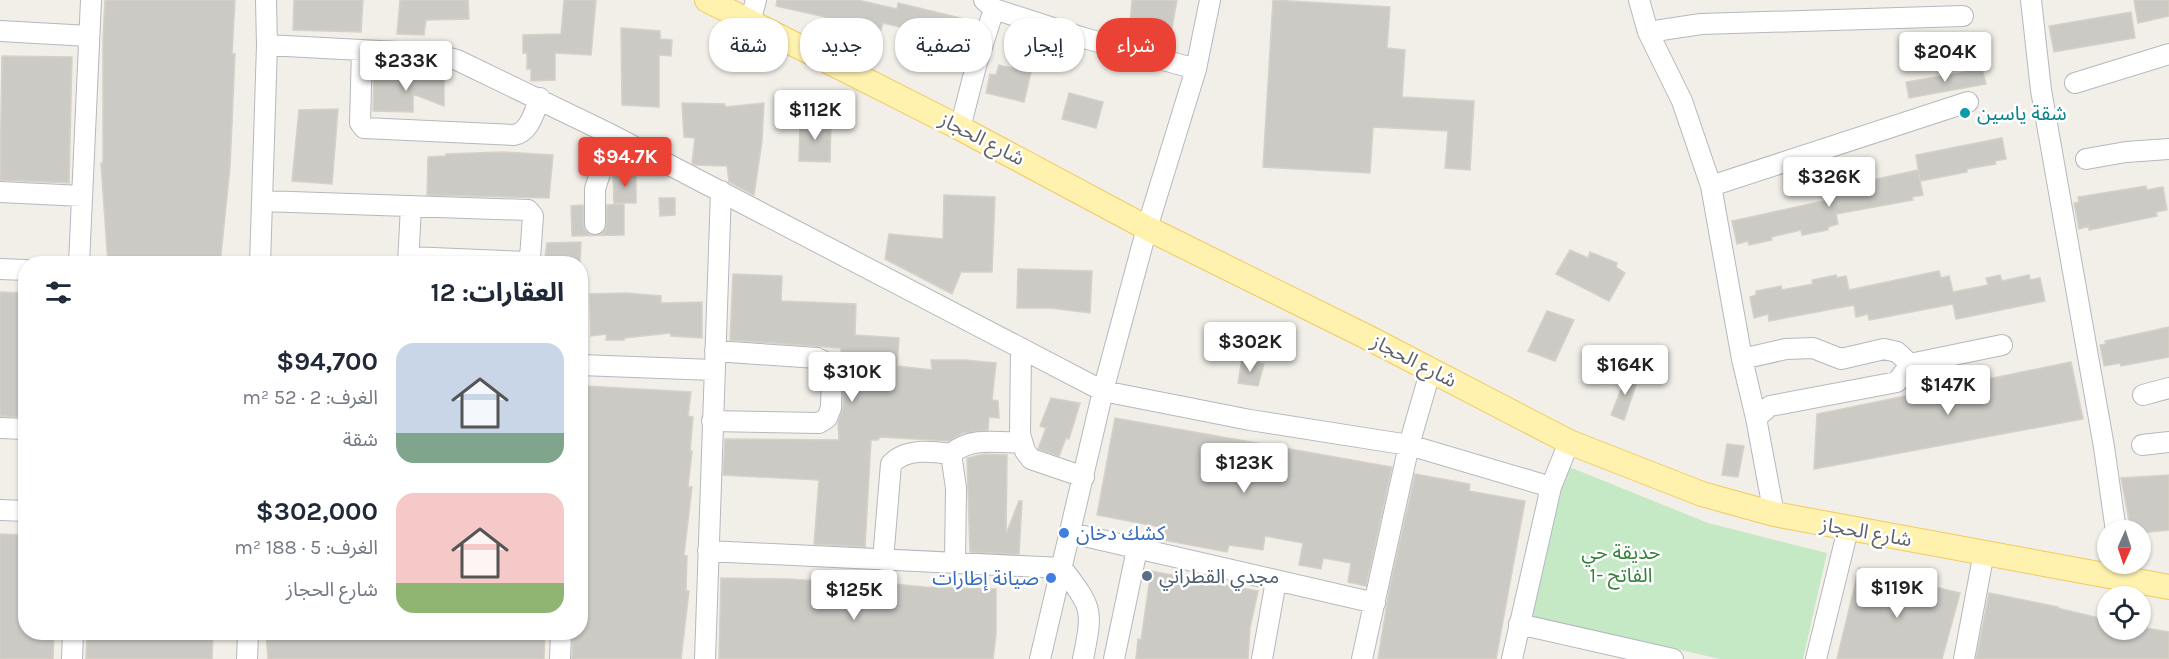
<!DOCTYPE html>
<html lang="ar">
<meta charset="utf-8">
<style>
:root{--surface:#fff;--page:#f6f6f7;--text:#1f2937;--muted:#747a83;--accent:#ea4335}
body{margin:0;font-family:Karla,"Noto Sans Arabic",sans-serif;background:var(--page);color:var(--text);direction:rtl;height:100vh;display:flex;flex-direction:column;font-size:22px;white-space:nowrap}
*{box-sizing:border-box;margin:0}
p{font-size:20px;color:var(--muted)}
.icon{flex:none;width:33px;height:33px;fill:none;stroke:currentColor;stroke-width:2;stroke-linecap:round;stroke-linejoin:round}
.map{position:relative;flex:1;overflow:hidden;direction:ltr}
.details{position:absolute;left:18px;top:256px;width:570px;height:384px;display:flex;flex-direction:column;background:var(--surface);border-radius:24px;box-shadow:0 2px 4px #0004;direction:rtl}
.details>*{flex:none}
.hud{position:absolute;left:606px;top:18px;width:570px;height:54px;direction:rtl;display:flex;gap:12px}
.needle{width:39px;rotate:183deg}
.fabs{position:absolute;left:2097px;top:520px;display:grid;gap:12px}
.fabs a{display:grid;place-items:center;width:54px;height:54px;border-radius:50%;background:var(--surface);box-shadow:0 2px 4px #0004;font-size:30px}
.price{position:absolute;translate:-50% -51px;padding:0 14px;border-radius:6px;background:#fff;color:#222;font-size:20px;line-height:39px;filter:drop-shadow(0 2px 3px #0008)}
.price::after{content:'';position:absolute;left:50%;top:36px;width:18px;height:14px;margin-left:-9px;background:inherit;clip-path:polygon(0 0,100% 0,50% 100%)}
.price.selected{background:var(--accent);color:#fff}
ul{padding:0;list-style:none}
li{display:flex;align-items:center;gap:18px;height:150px;padding:0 24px}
li span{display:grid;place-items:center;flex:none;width:168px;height:120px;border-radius:18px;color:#555}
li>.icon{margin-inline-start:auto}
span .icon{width:72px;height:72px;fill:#fffc;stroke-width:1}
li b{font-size:26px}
h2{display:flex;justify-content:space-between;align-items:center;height:72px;padding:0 24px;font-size:26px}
.pill{padding:0 21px;border-radius:24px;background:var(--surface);box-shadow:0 2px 4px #0004;font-size:21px;line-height:54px}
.pill.selected{background:var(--accent);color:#fff}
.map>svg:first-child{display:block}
.green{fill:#c5e8c5}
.building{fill:#cccac5;stroke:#d6d1c6;stroke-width:1.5}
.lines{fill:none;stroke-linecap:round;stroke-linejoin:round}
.minor-casing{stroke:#b5b8bc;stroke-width:22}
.major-casing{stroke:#f2c960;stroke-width:26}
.minor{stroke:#fff;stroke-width:20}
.major{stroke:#fff2af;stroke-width:24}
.culture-dot{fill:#0f9aa8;stroke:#fff;stroke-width:2}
.shop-dot{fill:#3f7fe0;stroke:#fff;stroke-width:2}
.service-dot{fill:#5c6f8a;stroke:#fff;stroke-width:2}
.labels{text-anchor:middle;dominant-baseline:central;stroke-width:5;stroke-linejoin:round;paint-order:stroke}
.culture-label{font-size:20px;fill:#0d838f;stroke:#fff;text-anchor:start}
.street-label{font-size:20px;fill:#5f6368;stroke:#fff}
.shop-label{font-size:20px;fill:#366cbe;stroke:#fff;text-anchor:start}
.park-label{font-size:20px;fill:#348238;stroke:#fff}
.service-label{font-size:20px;fill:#4e5e75;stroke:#fff;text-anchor:start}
</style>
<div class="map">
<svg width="2169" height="659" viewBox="0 0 2169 659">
<rect width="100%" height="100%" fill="#f1efe8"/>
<path class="green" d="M1567 466 1708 523 1827 553 1803 659H1720L1532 616Z"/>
<path class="building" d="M105 0H235L232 54H235L230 167 220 264H108L101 163H103V40Z
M294 0H363L361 32 293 30Z
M400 0H468L469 19 426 20 424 35 397 34Z
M564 0H596L591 55 555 53V80L531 81V69H527V53H523V35L561 34Z
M777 0H858L897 9 898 3 977 22 970 44 959 41 957 64H943V57L924 56 926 33 883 23 881 30 861 25 859 45 846 44 847 22 776 6Z
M1132 0H1177L1172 28 1130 26Z
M1273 0 1390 7 1387 48 1405 50 1402 97 1474 101 1470 170 1445 168 1448 131 1373 127 1370 173 1263 167Z
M2134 0H2169V16L2138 23Z
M2131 12 2135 38 2054 52 2049 26Z
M621 28 660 31V39L672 40 671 56 659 55V107L622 105Z
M2 56 72 57 69 183 0 180Z
M999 65 1031 72 1024 102 986 93 990 74 996 75Z
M1982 69 1986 84 1909 98 1906 82Z
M419 75 444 79V106L413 94V112L373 111 374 76 419 77Z
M1069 93 1103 102 1096 128 1062 119Z
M682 103 725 104V107L764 103 762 141 754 195 729 182 727 166 696 165 692 163 695 138 684 137Z
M338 109 332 184 292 181 299 110Z
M800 120H831L830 162 799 161Z
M2002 138 2006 159 1995 161 1996 164 1967 169V172L1920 181 1916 155Z
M502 152 553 155 549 198 427 195 428 157 446 156V154Z
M1918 170 1923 195 1912 197 1913 200 1836 214 1838 224 1828 227V230L1802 235 1801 230 1771 237 1772 240 1749 245 1748 241 1737 244 1732 221 1833 199 1831 189Z
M613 174H636V203H614Z
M2146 186 2147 190 2163 187 2167 210 2156 212 2157 216 2089 230V226L2079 229 2074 203 2079 202 2078 197Z
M944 195 995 197 992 272H961L952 294 885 259 889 234 943 239Z
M659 198H675V215L660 216Z
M624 204V235L572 236 571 206 583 205 584 229 590 235 596 236 601 234 606 229 607 205Z
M581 242 580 264H544L547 243Z
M1570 250 1588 258 1590 252 1617 263 1616 267 1625 273 1609 301 1556 274Z
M1018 269 1092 271 1090 313 1050 308H1017Z
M1939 271 1941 278 1949 276 1953 292 1988 285 1986 278 2000 275 2002 281 2029 275 2030 280 2040 278 2045 301 1956 319 1953 304 1869 320 1868 314 1856 317 1854 305 1769 321 1768 314 1754 318 1750 297 1756 295V291L1781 286 1782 290 1813 284 1812 280 1836 275 1837 278 1846 276 1849 290Z
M733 274 782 276 781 301 856 304 855 335 899 338 897 366 932 370 931 360H965L996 363 992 400 998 401 999 418 989 417 988 430 963 433 949 441 880 437 878 440H871L865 547 814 544 819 480 723 475 725 439 839 440 838 422 843 408 844 370 841 362V348L730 340Z
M0 292 26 293V417L0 416Z
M626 293 661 296V303L702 302V338L671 336 670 333 624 338V340H606L607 334 591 336 590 294Z
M1547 311 1574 320 1555 361 1528 351Z
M2169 327V357L2121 366 2120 363 2104 366 2100 345 2106 344 2105 341Z
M1242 359 1264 364 1258 386 1238 383Z
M2071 362 2083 419 1814 469 1817 414Z
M1628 372 1639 376 1624 420 1611 415Z
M585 386 691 392 688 416 693 417 690 451H692L688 487H692L684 555 687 556 686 591H689L681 659H572L573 633H580L582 480H587L583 447H584Z
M1051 398 1080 403 1069 439 1066 438 1059 456 1038 449 1046 428 1040 426Z
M1115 418 1392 467 1366 586 1348 582 1351 563 1323 558 1321 569 1299 565 1303 543 1265 536 1263 550 1229 545 1227 552 1163 540 1165 528 1097 515Z
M1727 444 1744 446 1738 477 1722 475Z
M985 454 1007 455 1006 534 1019 501H1022L1019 554 970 552 967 458Z
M1415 474 1470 484 1469 491 1525 501 1496 659H1378L1389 591Z
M2169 475V530L2140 533V531H2131L2121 478Z
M0 534 26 535V633H54L53 659H0Z
M1859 568 1960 593 1942 659H1837Z
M1151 571 1258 591 1250 628 1248 659H1136L1138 639 1141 640Z
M721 578 788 579 862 584V581L925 587 996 589V634L993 659H719Z
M1989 593 2058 607 2057 608 2108 620V630H2140V627L2169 632V659H1976Z
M87 633H213L212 659H86Z
M266 633H545L544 659H268Z"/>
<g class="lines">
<g class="minor-casing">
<path id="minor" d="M984 0 994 9 1084 38 1196 69
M1639 0 1648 32 1682 101 1711 186 1742 359 1756 418 1774 514
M2031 0 2041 90 2104 447 2116 531
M750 22 756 0
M0 31 89 36
M1648 32 1701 24 1963 16
M267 45 436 54 457 60 612 135 1103 391 1250 420 1409 445 1551 487
M362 50 360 123 364 128 514 135C530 132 534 112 540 98
M2075 83 2169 54
M960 128 976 66 994 9
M2086 159 2126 152 2169 149
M1711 186 1968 102
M0 192 82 196
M262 201 528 210 533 216 530 258 527 262 409 257
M595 224V189L612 135
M79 264 91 0
M260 264 267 45 266 0
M408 264 411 206
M0 269 26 270
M1021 348 1020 434 1025 451 1031 459 1084 477
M1742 359 1786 349 1813 348 1841 359 1884 349 1897 352 1910 364
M580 365 714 370
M2143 395 2169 388
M1756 418 1770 406 1897 382 1910 364 2002 345
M712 421 819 423 827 418 831 408 832 370 827 363 817 358 715 351
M0 428 26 429
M2142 445 2169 442
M951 454C970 437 996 442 1021 443
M0 510 26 511
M1071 533 1375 603
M708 551 1062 568C1093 609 1093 609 1083 659
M883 560 891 464C906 448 930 451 951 454L956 488 955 563
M1519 624 1673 659
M72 659 73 633
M247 659 248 633
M560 659 561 633
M705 659 721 191
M1040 659 1103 391 1147 228 1196 69 1210 0
M1114 659 1137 549
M1262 659 1276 581
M1362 659 1409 445 1431 369
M1512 659 1551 487 1569 442
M1816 659 1848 529
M1964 659 1984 552"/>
</g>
<g class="major-casing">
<path id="major" d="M707 0 960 128 1147 228 1371 339 1569 442 1702 494 1774 514 2169 587"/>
</g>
<use href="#minor" class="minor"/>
<use href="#major" class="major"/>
</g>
<circle class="culture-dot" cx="1965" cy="113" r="6"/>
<g class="shop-dot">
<circle cx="1064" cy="533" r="6"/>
<circle cx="1051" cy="578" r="6"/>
</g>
<circle class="service-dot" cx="1147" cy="576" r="6"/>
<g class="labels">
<g class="culture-label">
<text x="1977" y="113">شقة ياسين</text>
</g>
<g class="street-label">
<text transform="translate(982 139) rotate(27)">شارع الحجاز</text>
<text transform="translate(1414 361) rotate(27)">شارع الحجاز</text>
<text transform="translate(1866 532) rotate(10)">شارع الحجاز</text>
</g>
<g class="shop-label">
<text x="1076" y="533">كشك دخان</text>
<text x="1039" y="578" text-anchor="end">صيانة إطارات</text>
</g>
<g class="park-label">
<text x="1621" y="552">حديقة حي<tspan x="1621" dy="23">الفاتح -1</tspan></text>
</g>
<g class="service-label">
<text x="1159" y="576">مجدي القطراني</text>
</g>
</g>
</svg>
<div class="fabs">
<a><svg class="needle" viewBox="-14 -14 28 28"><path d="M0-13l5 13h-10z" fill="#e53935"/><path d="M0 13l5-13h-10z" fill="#747a83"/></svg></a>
<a><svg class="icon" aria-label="locate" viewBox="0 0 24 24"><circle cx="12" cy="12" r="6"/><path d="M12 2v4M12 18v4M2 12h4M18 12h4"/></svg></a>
</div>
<b class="price" style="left:1945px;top:83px">$204K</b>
<b class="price" style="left:406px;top:92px">$233K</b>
<b class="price" style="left:815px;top:141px">$112K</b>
<b class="price selected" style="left:625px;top:188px">$94.7K</b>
<b class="price" style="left:1829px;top:208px">$326K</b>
<b class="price" style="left:1250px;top:373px">$302K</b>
<b class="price" style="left:1625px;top:396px">$164K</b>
<b class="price" style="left:852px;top:403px">$310K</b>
<b class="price" style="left:1948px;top:416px">$147K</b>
<b class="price" style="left:1244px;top:494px">$123K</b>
<b class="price" style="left:1897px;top:619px">$119K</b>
<b class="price" style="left:854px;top:621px">$125K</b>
<div class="hud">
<a class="pill selected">شراء</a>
<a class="pill">إيجار</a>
<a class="pill">تصفية</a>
<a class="pill">جديد</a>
<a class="pill">شقة</a>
</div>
<section class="details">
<h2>العقارات: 12<svg class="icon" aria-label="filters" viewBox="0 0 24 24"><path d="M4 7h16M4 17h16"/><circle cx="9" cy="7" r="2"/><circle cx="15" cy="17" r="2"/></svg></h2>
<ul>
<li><span style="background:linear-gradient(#c9d6e8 75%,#7fa58c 0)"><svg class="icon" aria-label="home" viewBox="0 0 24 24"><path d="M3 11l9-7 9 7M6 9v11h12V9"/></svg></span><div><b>$94,700</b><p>الغرف: 2 · 52 m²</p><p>شقة</p></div></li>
<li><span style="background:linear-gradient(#f6c9c9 75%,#8fb573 0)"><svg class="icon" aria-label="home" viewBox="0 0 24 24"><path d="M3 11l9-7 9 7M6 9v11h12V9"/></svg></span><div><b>$302,000</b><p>الغرف: 5 · 188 m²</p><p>شارع الحجاز</p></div></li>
</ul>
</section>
</div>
